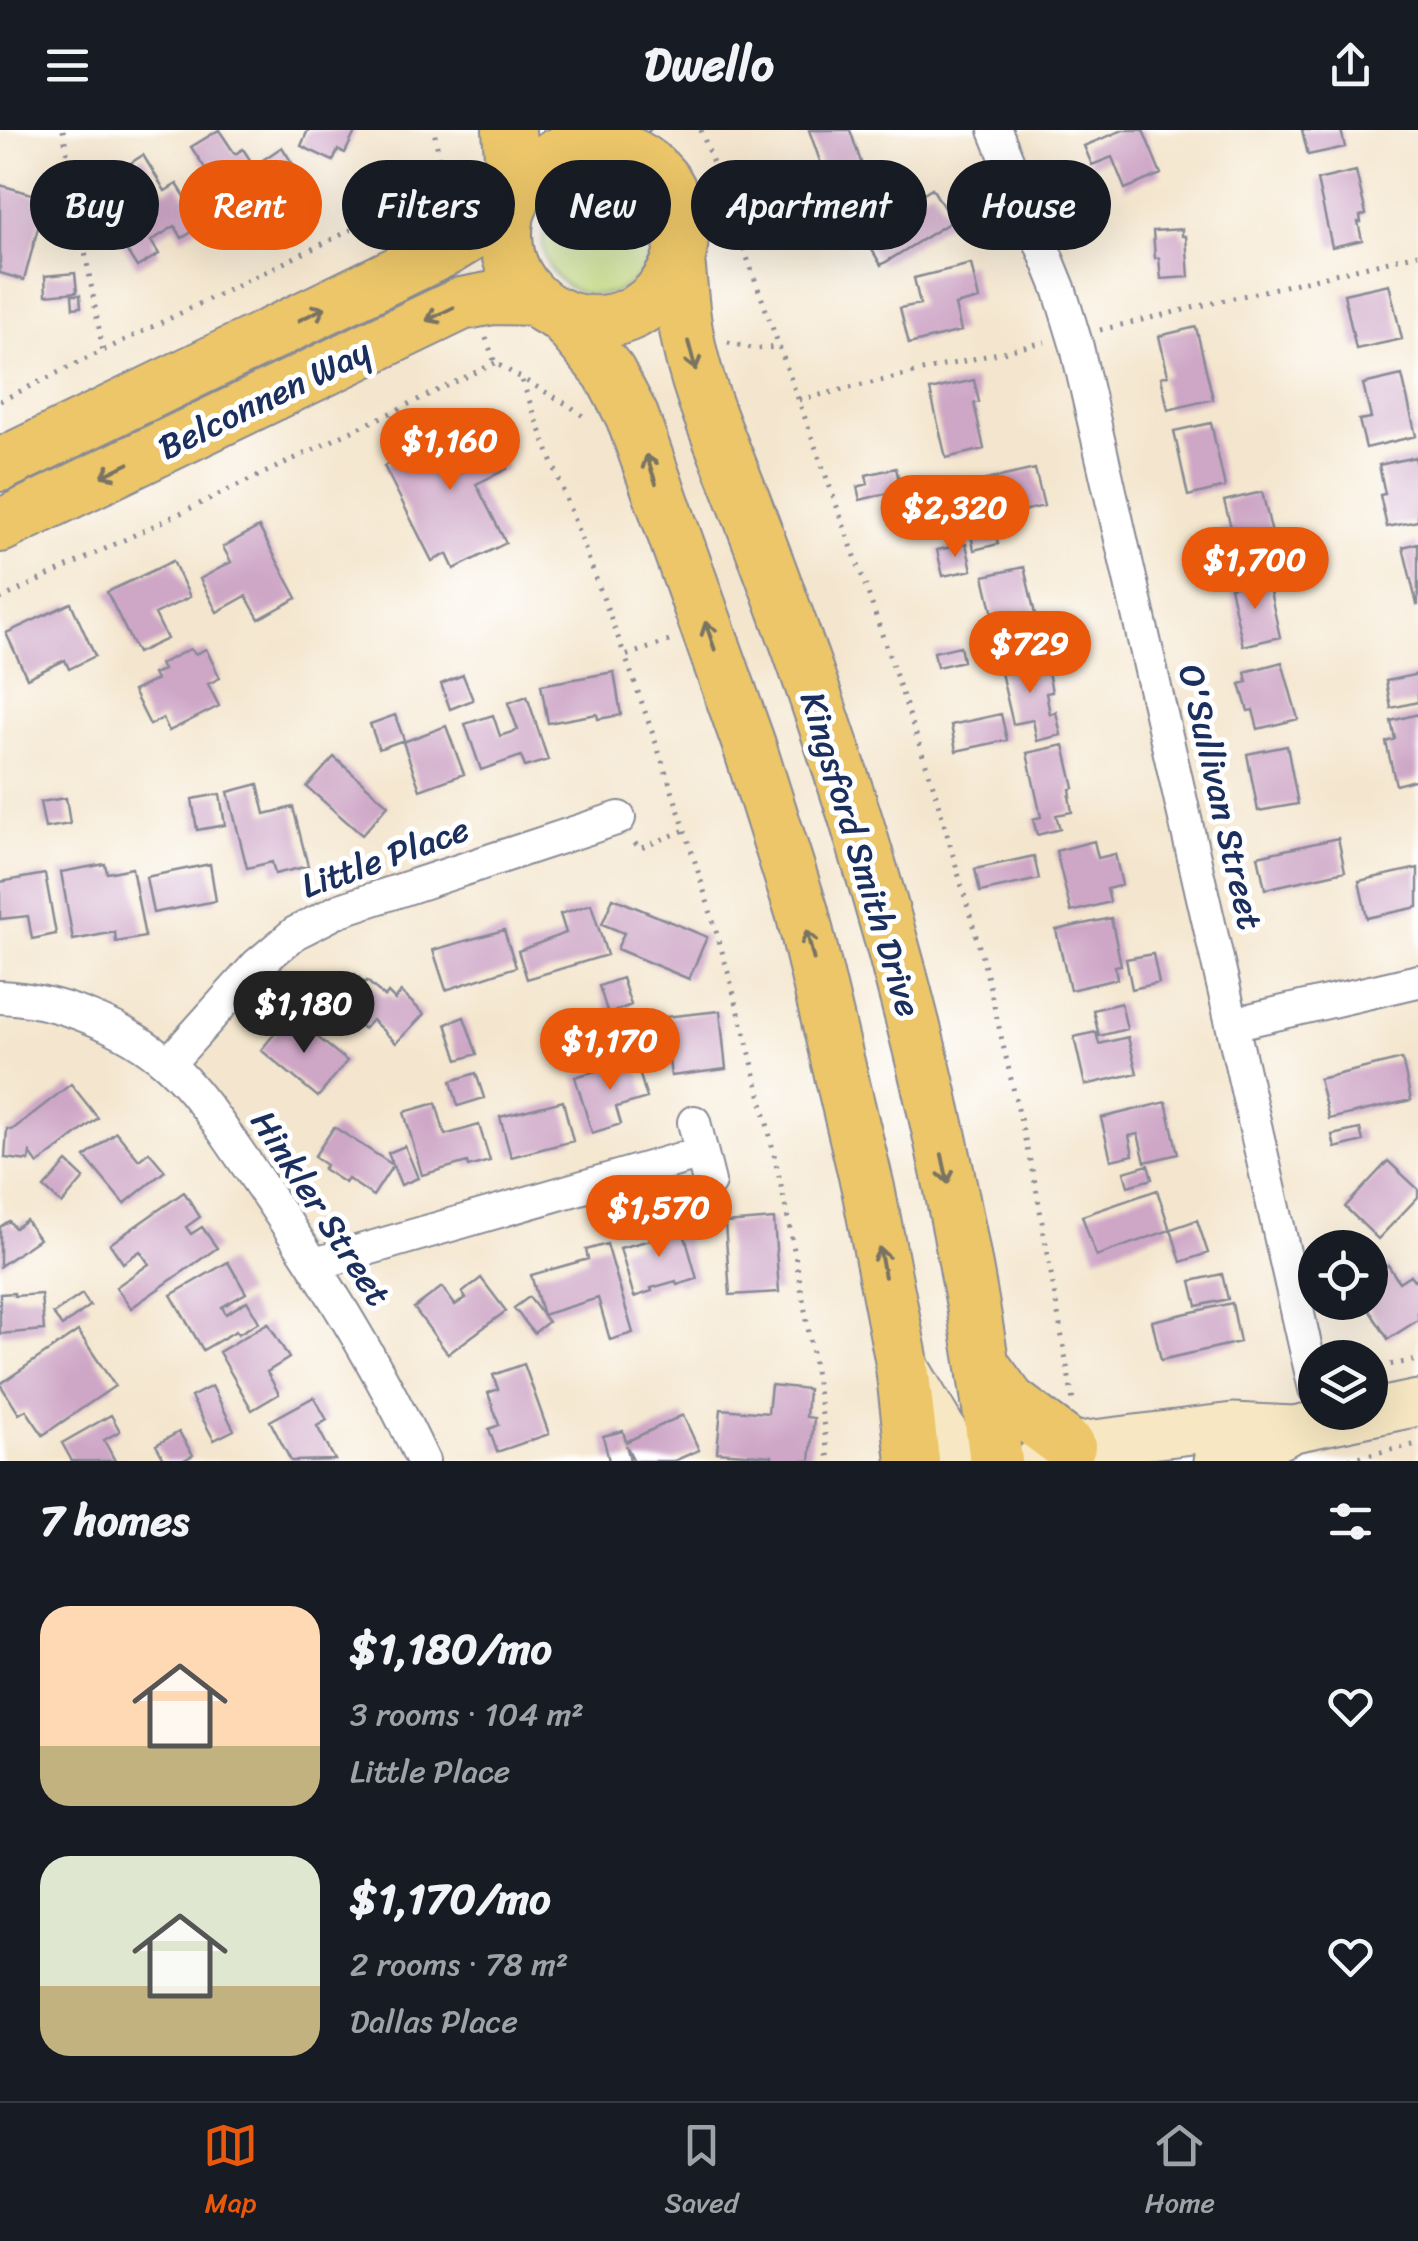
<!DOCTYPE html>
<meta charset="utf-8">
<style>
:root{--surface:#171b24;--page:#242831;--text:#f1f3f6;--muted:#9ea1a6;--line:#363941;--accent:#ea580c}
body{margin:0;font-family:Sriracha,sans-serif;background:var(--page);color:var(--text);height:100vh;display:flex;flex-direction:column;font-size:38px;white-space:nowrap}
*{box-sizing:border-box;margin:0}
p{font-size:32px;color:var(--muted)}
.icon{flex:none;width:55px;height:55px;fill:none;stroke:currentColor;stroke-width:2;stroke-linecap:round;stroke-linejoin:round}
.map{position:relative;height:1331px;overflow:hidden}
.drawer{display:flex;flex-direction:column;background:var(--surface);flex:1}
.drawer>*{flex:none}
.top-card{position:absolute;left:30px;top:30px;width:1360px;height:90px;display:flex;gap:20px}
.tools{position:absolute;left:1298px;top:1100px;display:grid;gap:20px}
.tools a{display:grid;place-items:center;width:90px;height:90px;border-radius:50%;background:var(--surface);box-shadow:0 10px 40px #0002;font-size:50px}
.price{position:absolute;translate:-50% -85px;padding:0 22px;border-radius:35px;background:var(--accent);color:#fff;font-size:32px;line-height:65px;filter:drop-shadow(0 2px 5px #0008)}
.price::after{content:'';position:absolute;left:50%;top:60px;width:30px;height:22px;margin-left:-15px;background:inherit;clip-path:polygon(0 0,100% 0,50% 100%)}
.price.active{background:#222;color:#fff}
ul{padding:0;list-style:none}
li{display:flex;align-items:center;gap:30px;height:250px;padding:0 40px}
li span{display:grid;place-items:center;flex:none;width:280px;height:200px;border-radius:30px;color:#555}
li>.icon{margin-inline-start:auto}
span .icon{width:120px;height:120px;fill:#fffc;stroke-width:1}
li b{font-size:42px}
h2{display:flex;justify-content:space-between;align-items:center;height:120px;padding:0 40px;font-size:42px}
.chip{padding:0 35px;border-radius:45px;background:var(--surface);box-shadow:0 10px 40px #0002;font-size:35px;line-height:90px}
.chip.active{background:var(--accent);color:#fff}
header{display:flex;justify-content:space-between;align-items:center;height:130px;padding:0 40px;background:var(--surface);font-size:45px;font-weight:800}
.dock{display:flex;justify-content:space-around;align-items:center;height:140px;border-top:2px solid var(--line);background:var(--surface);font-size:28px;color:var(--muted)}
.dock a{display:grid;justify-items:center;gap:5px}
.dock .active{color:var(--accent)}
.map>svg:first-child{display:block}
.green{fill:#bfd77b;stroke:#6d836c;stroke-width:2.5}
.building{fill:#cea6c6}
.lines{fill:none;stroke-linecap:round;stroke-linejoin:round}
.street-casing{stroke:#888a96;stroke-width:36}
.secondary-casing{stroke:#888a96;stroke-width:49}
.primary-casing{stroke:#888a96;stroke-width:56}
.path{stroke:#888a96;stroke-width:5;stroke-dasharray:2.5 8;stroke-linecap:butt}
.street{stroke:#fff;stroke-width:32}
.secondary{stroke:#f7e8c3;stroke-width:45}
.primary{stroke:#ecc669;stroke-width:52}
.oneway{stroke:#797363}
.labels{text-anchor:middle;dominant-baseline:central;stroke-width:10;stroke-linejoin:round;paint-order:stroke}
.street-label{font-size:35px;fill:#1b2f5e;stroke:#fff}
</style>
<header><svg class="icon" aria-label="menu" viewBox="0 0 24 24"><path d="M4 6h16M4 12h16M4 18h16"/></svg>Dwello<svg class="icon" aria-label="share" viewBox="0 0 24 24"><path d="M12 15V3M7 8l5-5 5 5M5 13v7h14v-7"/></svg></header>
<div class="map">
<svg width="1418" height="1331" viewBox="0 0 1418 1331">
<rect width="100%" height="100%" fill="#fff"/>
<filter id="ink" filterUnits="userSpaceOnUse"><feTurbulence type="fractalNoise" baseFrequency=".01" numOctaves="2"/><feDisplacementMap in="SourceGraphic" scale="20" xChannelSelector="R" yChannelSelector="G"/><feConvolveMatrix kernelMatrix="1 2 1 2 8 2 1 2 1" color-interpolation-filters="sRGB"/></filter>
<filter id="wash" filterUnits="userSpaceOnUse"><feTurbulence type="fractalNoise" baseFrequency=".0048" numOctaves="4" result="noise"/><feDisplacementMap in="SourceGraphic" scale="40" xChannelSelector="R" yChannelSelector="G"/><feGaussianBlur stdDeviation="2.25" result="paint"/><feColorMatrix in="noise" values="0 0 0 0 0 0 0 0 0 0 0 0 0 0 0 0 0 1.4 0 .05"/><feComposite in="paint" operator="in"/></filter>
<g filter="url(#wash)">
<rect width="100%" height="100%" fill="#f4e6ce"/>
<path class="green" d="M543 111a54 54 0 1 1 108 0a54 54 0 1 1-108 0Z"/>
<g id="blocks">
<path class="building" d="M219 0 235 24 243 19 254 36 282 17 303 50 231 97 200 50 209 44 191 17Z
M308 0H356L345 23 338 20 333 31 301 16Z
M809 0H850L863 38 827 51Z
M1123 0H1143L1161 44 1125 59 1112 27 1092 35 1084 16Z
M1302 0H1341L1345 17 1308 25Z
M143 25 165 61 177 54 203 95 182 108 175 96 151 111 159 124 137 137 101 81 130 63 117 42Z
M1356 41 1366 84 1360 86 1361 92H1358L1362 110 1332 117 1317 50Z
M0 55 46 68 24 150 0 143Z
M932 58 952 91 881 135 862 103 842 115 828 92 881 60 894 81Z
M1182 99V106H1186L1189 147 1161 149 1159 128H1155L1153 101Z
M971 134 979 169 955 175 961 201 909 214 900 178 920 174 914 148Z
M75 143 77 162 46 165 45 146Z
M1389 154 1402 209 1356 219 1344 164Z
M72 165H80L81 177 73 178Z
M1196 197 1213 269 1168 280 1161 247 1168 245 1159 206Z
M1402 245 1416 306 1366 318 1359 290 1371 288 1363 254Z
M974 250 979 272 974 273 984 319 946 328 930 260Z
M481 288 507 339 476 354 506 413 454 439 447 424 432 431 384 336 393 331 389 322 401 316 406 326Z
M1211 293 1225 357 1188 366 1174 301Z
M1415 327 1418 339V391L1387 397 1380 365 1385 364 1379 335Z
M896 338 901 360 860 370 857 357 868 354 866 345Z
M1035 339 1044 376 992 388 998 414 974 420 970 399 957 402 947 359Z
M1262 362 1277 424 1212 441 1203 404 1231 397 1224 371Z
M259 397 297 468 259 489 246 466 217 482 200 449 231 432 223 417Z
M1418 413V475H1417L1403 417Z
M966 414 972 440 943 446 937 420Z
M173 431 190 467 155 484 167 509 137 523 107 462Z
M1024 437 1038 497 998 506 984 446Z
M1267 448 1280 507 1243 516 1230 457Z
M71 473 95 526 69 539 65 530 27 548 6 503Z
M960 516 963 531 937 537 934 522Z
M190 519 195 524 206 519 220 548 208 554 219 576 169 601 163 588 150 595 133 561 156 550 153 544 163 540 160 534Z
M1038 525 1040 538 1047 537 1052 562 1046 563 1050 584 1056 582 1061 605 1037 611 1033 590 1013 594 999 534Z
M1282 532 1298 589 1258 599 1253 580 1248 581 1240 554 1247 552 1245 542Z
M614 542 621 585 598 589 597 584 548 593 541 555Z
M1418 544V572L1391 578 1386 551Z
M463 545 473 570 450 579 441 554Z
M527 566 548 630 525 637 521 626 481 640 465 594 493 585 500 606 518 600 508 573Z
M1001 584 1007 610 956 621 951 595Z
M1418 584V649L1396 655 1386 612 1395 609 1391 591Z
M395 585 404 610 379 619 370 594Z
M446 596 464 644 420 660 403 612Z
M1064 615 1074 658 1070 659 1071 666H1069L1072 682 1056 685 1060 699 1037 705 1033 689 1041 687 1027 623Z
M1287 616 1298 674 1258 681 1247 624Z
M334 627 388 675 362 705 307 657Z
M258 654 265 684 293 677 308 736 275 744 272 732 247 738 228 662Z
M220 664 225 695 197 700 192 669Z
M66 668 70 694 45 698 40 672Z
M1338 708 1345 741 1265 759 1258 726Z
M1094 711 1098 728 1115 724 1122 755 1107 759 1110 772 1071 782 1056 721Z
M1034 726 1039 749 980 762 975 739Z
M105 734 107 743 132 738 145 807 116 812 115 802 73 810 61 742Z
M210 734 216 771 153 783 146 747Z
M1418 738V777L1367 788 1359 751Z
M45 744 56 804 32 809 28 786 0 789V752Z
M613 768 707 807 689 849 617 819 624 803 602 794Z
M591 774 607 825 527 849 518 821 566 803 560 784Z
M1111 788 1121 835 1115 836 1117 849 1070 860 1056 800Z
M504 800 516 837 446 860 433 820Z
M1153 824 1159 853 1132 859 1126 829Z
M355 844 365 853 367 851 385 867 388 863 395 870 401 862 424 884 396 913 372 890 364 899 333 866Z
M622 848 631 875 608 884 599 856Z
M314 860 337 882 326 893 304 870Z
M1121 873 1127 899 1099 906 1093 880Z
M720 881 726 939 671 946 664 887Z
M290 885 347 931 318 967 261 920Z
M464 887 477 924 458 930 446 894Z
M1096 902 1099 914 1128 907 1137 943 1085 955 1074 907Z
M635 929 647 968 616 977 621 994 592 1003 575 947Z
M1402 929 1411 970 1329 989 1319 949Z
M476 943 484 968 458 976 451 951Z
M71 954 98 988 38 1034 30 1023 29 1031 5 1028 7 999 12 1000Z
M563 971 573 1011 511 1027 500 987Z
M1166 972 1178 1024 1145 1032 1138 1004 1129 1006 1133 1025 1111 1030 1101 988Z
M436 973 445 1005 479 995 490 1031 468 1037 467 1032 422 1045 404 982Z
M334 997 393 1035 373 1066 348 1049 345 1053 323 1039 326 1035 314 1027Z
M1360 999 1363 1011 1335 1018 1332 1005Z
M116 1002 139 1030 149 1022 165 1041 124 1074 85 1027Z
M405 1016 418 1048 401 1055 388 1023Z
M1388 1031 1418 1059V1067L1378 1109 1345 1077Z
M67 1032 84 1048 62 1074 44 1058Z
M1148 1035 1152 1049 1128 1056 1124 1042Z
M1157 1060 1170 1100 1096 1126 1082 1086Z
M184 1062 200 1087 186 1097 191 1104 202 1097 217 1118 131 1178 116 1157 149 1134 140 1121 123 1133 110 1114Z
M774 1089 779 1162 730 1165 725 1093Z
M26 1090 39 1109 0 1136V1097L9 1091 15 1098Z
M1197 1090 1208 1123 1181 1132 1171 1099Z
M681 1092 697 1149 677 1155 676 1151 651 1158 652 1161 634 1167 620 1118 650 1110 648 1101Z
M607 1114 633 1203 610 1210 598 1168 543 1185 531 1145 588 1129 586 1120Z
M228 1132 246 1163 222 1177 226 1184 247 1171 259 1192 238 1204 236 1201 203 1220 171 1165Z
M1388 1135 1399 1152 1410 1145 1414 1150 1418 1147V1190L1388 1209 1364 1172H1370V1139L1373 1144Z
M1222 1144 1228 1169 1197 1176 1191 1151Z
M481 1148 506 1181 448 1224 414 1178 442 1157 455 1175 466 1168 462 1163Z
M14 1163V1166L41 1164 44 1200 0 1204V1164Z
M82 1164 90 1176 62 1196 53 1184Z
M529 1167 548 1192 534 1203 514 1178Z
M1232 1173 1240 1212 1161 1230 1152 1191Z
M268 1193 289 1228 267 1242 279 1264 252 1280 219 1222Z
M78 1201 115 1256 43 1305 26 1280 19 1284 0 1254Z
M524 1234 549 1304 497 1322 489 1299 499 1295 488 1263 498 1259 493 1245Z
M771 1255 808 1259 806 1287 814 1288 810 1331H772V1326L717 1322 721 1279 768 1283Z
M212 1256 234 1300 214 1310 191 1267Z
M314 1267 327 1290 317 1296 335 1330 291 1331 270 1291Z
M111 1285 120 1301 104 1310 115 1331H72L62 1313Z
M683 1285 699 1320 674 1331H634L626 1315 630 1330 609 1331 603 1306 623 1301 626 1312Z
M179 1302 193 1325 182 1331H165L156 1315Z"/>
</g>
</g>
<g filter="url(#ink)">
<use href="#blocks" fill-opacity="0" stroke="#888a96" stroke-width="2.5"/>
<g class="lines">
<g class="street-casing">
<path id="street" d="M995 0 1059 158 1077 217 1232 894 1418 851
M0 867C55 869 126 896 168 934 201 964 226 1005 252 1042 315 1134 376 1230 423 1331
M1232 894 1315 1259
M168 934 257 835 295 803 340 780 619 688
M694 992 709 1052
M315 1134 701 1023"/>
</g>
<g class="secondary-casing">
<path id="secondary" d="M904 1234 952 1315 972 1331
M1038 1331 1069 1316 1233 1296 1294 1299
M1217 1331 1240 1325 1294 1299 1418 1273"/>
</g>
<g class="primary-casing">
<path id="primary" d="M509 0 514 66
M506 104a88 88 0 1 1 176 0a88 88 0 1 1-176 0Z
M678 130C681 155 682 181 687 205 697 262 723 316 743 369 773 447 802 525 828 604 906 835 966 1089 996 1331
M561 185 609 242 632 286 749 615 802 782 868 1058 901 1228 913 1331
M0 335 447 119 485 96 512 74
M0 396 461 174 493 168 535 169
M985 1238 1010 1272 1069 1316"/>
</g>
<path class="path" d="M63 0 103 221
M648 0C680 33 697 53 703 99
M701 0 866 457 933 655 986 841 1036 1057 1073 1271
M1100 200 1418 124
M486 208 495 233 570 276 587 289
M728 212 755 219 778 217
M522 251 625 526
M799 270 1045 212
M0 271 429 62 441 38 434 0
M0 469 495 233
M669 511 625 526C686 693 739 864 777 1038 799 1135 814 1233 829 1331
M635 713 639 719 685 700
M1370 1238 1418 1230
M1339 1331 1418 1314"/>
<use href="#street" class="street"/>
<use href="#secondary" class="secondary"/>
<use href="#primary" class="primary"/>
</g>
<defs><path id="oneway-shaft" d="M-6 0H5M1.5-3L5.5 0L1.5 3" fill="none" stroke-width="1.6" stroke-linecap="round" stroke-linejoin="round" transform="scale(2.5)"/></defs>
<g class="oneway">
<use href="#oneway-shaft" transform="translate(312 184) rotate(-26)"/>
<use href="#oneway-shaft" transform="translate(440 184) rotate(154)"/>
<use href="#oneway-shaft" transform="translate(692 226) rotate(75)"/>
<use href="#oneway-shaft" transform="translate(651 339) rotate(-109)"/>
<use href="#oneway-shaft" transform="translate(115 340) rotate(154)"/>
<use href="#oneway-shaft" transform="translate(710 506) rotate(-109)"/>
<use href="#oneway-shaft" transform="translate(810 815) rotate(-104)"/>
<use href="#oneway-shaft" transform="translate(945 1039) rotate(78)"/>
<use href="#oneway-shaft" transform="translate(882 1132) rotate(-101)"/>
</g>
</g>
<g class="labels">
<g class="street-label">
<text transform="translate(264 269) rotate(-26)">Belconnen Way</text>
<text transform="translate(1221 667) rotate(77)">O'Sullivan Street</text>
<text transform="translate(861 724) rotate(73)">Kingsford Smith Drive</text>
<text transform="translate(385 727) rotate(-20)">Little Place</text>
<text transform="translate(321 1078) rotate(57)">Hinkler Street</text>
</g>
</g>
</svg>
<div class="tools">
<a><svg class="icon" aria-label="locate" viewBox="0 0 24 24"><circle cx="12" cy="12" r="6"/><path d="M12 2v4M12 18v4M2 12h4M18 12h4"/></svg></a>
<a><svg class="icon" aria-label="layers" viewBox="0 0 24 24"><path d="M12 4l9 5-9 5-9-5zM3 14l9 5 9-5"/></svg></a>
</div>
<b class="price" style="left:450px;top:363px">$1,160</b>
<b class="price" style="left:955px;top:430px">$2,320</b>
<b class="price" style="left:1255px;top:482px">$1,700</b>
<b class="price" style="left:1030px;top:566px">$729</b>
<b class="price active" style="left:304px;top:926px">$1,180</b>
<b class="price" style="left:610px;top:963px">$1,170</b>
<b class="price" style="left:659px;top:1130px">$1,570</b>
<div class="top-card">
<a class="chip">Buy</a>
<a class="chip active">Rent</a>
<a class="chip">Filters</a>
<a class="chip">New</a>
<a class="chip">Apartment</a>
<a class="chip">House</a>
</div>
</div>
<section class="drawer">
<h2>7 homes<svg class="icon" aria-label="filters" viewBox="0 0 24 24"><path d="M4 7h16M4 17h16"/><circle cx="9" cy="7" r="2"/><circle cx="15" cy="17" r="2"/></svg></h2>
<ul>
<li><span style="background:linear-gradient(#ffd9b3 70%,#c2b280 0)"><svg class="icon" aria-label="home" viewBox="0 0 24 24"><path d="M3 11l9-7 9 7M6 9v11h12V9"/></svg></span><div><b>$1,180/mo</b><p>3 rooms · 104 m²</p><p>Little Place</p></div><svg class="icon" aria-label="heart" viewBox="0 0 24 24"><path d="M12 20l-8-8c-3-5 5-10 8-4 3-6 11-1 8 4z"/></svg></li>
<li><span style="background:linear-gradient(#dfe7d0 65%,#c2b280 0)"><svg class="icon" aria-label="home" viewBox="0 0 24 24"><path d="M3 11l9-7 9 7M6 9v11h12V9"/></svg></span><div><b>$1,170/mo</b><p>2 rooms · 78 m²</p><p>Dallas Place</p></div><svg class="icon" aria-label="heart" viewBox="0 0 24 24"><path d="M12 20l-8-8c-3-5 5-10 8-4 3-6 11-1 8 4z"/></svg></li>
</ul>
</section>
<nav class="dock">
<a class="active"><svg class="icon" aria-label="map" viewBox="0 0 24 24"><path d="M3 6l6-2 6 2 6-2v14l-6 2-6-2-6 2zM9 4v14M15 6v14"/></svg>Map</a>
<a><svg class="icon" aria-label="saved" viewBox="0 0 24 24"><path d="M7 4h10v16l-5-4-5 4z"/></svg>Saved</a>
<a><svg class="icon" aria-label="home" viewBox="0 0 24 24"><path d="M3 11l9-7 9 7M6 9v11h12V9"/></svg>Home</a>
</nav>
